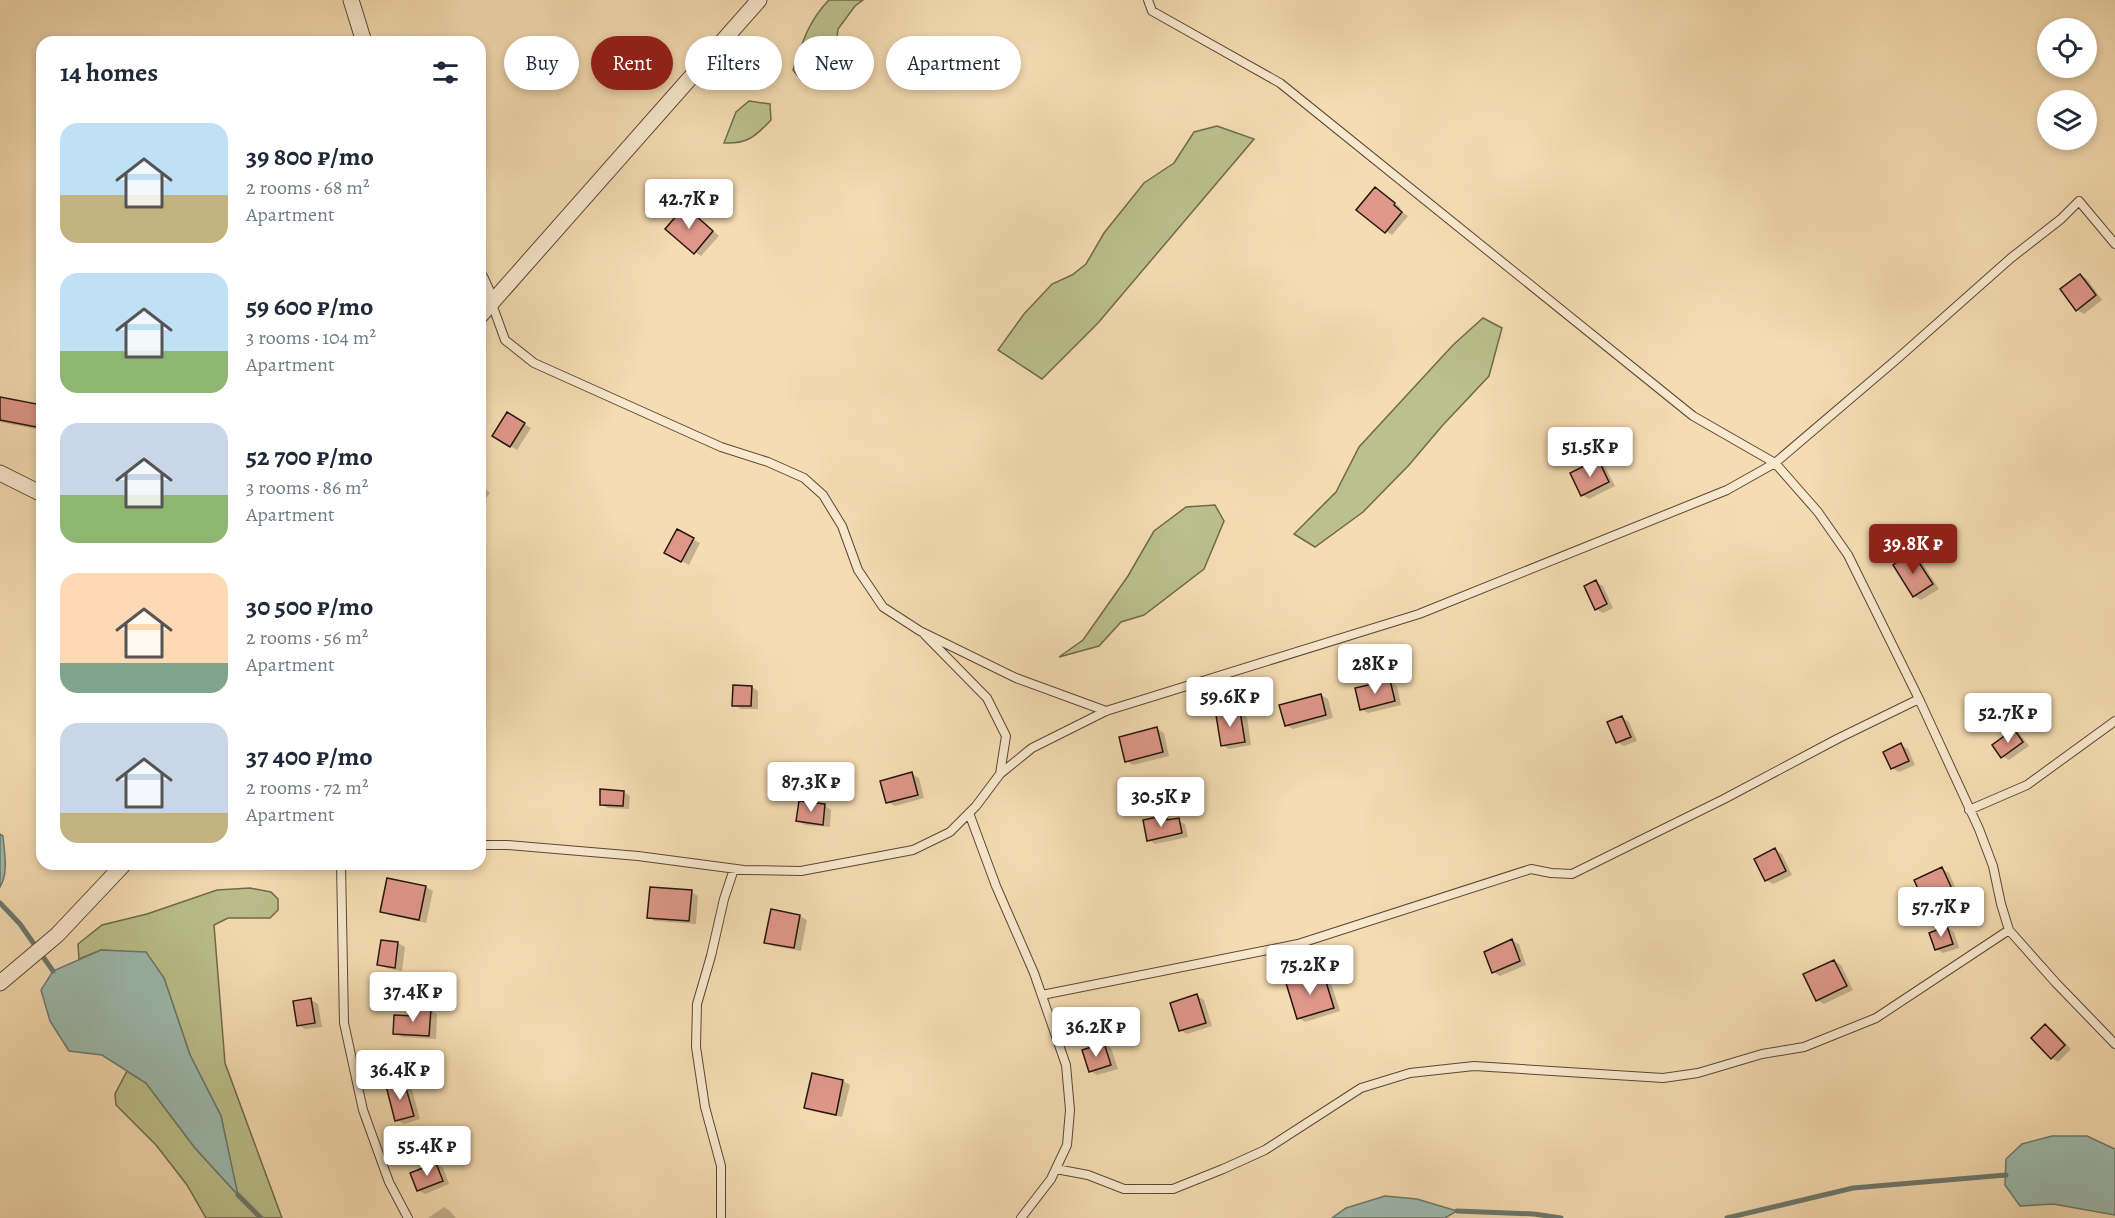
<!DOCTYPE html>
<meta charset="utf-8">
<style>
:root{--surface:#fff;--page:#f6f6f7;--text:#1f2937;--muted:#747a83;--accent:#8f2418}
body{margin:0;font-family:Alegreya,serif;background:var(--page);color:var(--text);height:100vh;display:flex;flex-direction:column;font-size:22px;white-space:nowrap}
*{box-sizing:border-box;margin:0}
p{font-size:20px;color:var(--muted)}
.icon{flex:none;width:33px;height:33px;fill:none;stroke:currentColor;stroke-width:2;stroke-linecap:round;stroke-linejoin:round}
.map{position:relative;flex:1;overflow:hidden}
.panel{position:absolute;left:36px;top:36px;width:450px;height:834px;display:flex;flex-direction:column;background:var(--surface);border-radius:18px;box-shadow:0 3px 9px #0003}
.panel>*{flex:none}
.banner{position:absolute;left:504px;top:36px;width:570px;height:54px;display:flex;gap:12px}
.controls{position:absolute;left:2037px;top:18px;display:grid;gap:12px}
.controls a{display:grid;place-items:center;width:60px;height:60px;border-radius:50%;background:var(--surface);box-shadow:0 3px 9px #0003;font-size:30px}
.price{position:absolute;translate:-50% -51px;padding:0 14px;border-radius:6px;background:#fff;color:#222;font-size:20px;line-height:39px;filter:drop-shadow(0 2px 3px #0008)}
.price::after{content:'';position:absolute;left:50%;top:36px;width:18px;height:14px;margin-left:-9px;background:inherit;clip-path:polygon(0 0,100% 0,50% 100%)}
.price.active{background:var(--accent);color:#fff}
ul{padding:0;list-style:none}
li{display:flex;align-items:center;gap:18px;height:150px;padding:0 24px}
li span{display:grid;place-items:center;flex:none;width:168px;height:120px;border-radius:18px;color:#555}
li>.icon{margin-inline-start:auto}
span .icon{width:72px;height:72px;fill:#fffc;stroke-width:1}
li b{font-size:26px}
h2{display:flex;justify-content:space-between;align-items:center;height:72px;padding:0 24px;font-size:26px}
.pill{padding:0 21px;border-radius:27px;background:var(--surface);box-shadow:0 3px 9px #0003;font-size:21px;line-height:54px}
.pill.active{background:var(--accent);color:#fff}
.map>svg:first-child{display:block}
.green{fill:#bbc08c;stroke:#706a4c;stroke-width:1.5}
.water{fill:#9cbbb0;stroke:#6d796e;stroke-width:1.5}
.shadow{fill:#0003}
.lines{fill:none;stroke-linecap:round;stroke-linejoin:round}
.stream{stroke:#6d796e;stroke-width:5}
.building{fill:#de9789;stroke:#26150c;stroke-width:1.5}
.service-casing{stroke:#5a4736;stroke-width:10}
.minor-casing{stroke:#5a4736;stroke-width:17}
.service{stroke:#f8e8cd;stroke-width:8}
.minor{stroke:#f8e8cd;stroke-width:15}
</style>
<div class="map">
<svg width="2115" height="1218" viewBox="0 0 2115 1218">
<rect width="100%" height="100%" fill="#f5dcb2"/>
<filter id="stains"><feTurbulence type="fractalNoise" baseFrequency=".00333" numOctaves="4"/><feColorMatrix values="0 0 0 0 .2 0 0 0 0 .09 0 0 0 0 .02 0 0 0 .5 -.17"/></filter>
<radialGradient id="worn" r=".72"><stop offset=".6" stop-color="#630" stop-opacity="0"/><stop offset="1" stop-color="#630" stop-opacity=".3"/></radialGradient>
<path class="green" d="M829 0H863L855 6 838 29 837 37 812 69 801 80 793 70C802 43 809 20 829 0Z
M749 101 770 104 771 120C755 137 747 144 724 143L736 112Z
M1217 126 1254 139 1098 323 1042 379 998 350 1024 314 1052 284 1072 275 1086 264 1104 233 1144 183 1174 163 1194 132Z
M1483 318 1502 328 1489 376 1442 426 1409 465 1363 512 1315 547 1294 534 1336 492 1359 447 1453 345Z
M1215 505 1224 521 1204 569 1144 615 1121 622 1099 646 1059 657 1083 640 1128 576 1154 531 1186 507Z
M250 888 271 892 278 899V910L270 918H228L214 925 225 1063 282 1218H206L187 1185 156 1145 116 1105 115 1094 127 1071 146 1083 195 1148 237 1194 221 1116 190 1055 164 978 146 953 101 950 79 959 78 944 102 925 147 914 217 890Z"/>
<path class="water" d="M0 834 3 836C4 851 9 873 0 887Z
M101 950 146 952 164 978 190 1055 221 1116 238 1195 195 1148 146 1083 102 1055 69 1051 50 1021 41 990 53 971Z
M2052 1136H2087L2115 1149V1215L2053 1204 2020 1206 2005 1185 2006 1159 2022 1144Z
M1385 1196 1417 1199 1457 1211 1445 1218H1332L1346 1208Z"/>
<path class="shadow" d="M1382 193 1401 208 1399 210 1408 216 1392 235 1386 231Z
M692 212 719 236 701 256 695 252Z
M2080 275 2087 279 2102 300 2084 314 2077 310Z
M0 398 42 407V436L36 432V429L0 422Z
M508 414 531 428 517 450 494 436Z
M1598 461 1604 465 1615 486 1589 499 1582 495Z
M480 484 490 493 480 506Z
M677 531 700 543 689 565 666 553Z
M1912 554 1919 558 1939 589 1921 600 1914 596Z
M1596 582 1603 586 1613 608 1603 613 1596 609Z
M1390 682 1397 686 1401 705 1368 713 1361 709Z
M752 687 758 691V709H741L734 705Z
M1321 695 1328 699 1333 718 1293 729 1286 725Z
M1240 713 1247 717 1251 745 1229 749 1222 745Z
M1622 718 1629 722 1637 741 1624 746 1617 742Z
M1157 729 1164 733 1169 756 1133 765 1127 761Z
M2014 730 2020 734 2029 746 2009 760 2002 756Z
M1901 745 1908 749 1915 765 1899 772 1892 768 1885 753Z
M912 774 919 778 924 798 895 806 888 802Z
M623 792 630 796 629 809 608 808 601 804Z
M825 806 831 810 830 827 805 825 798 821Z
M1166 817 1185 824 1188 837 1155 844 1149 840Z
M1775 850 1782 854 1792 875 1773 884 1766 880Z
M1942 869 1949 873 1958 893 1932 905 1925 901Z
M388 880 426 887 433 891 426 923 389 915 382 911Z
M691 892 698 896 696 924 655 921 648 917Z
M772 911 800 916 807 920 801 951 773 946 766 942Z
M1947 928 1954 932 1959 948 1943 953 1936 949Z
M1512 941 1519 944 1526 965 1500 976 1493 972Z
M398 943 405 947 402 971 386 968 379 965Z
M1834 961 1841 965 1853 990 1824 1004 1817 1000Z
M1322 973 1329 977 1340 1011 1305 1022 1299 1018Z
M1197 996 1204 1000 1212 1026 1187 1034 1180 1030Z
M311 1000 318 1004 322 1027 305 1029 298 1025Z
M430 1010 437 1014 436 1039 402 1037 395 1033Z
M2046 1026 2052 1029 2071 1049 2058 1062 2052 1058Z
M1104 1044 1111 1048 1118 1069 1097 1075 1090 1071Z
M843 1081 850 1085 842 1117 813 1111 806 1107Z
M404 1082 411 1086 420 1119 404 1124 397 1120Z
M436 1164 443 1168 449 1184 425 1194 418 1190Z
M444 1207 450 1211 456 1218H428Z"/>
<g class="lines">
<path class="stream" d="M0 903 20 924 53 971
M238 1195 261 1218
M1457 1211 1534 1214 1561 1218
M1727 1218 1853 1188 2006 1175"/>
</g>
<path class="building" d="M1375 187 1395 203 1394 205 1402 212 1385 233 1356 210Z
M685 206 713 231 694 254 665 229Z
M2080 274 2096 295 2076 311 2060 289Z
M0 397 42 405V428L0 420Z
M507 412 525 423 510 447 492 436Z
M1598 459 1609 482 1581 496 1570 473Z
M677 529 694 538 681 562 664 553Z
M1912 552 1933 584 1913 597 1893 565Z
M1596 580 1607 604 1595 610 1584 586Z
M1390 680 1395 701 1360 710 1355 688Z
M733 685 752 686 751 706H732Z
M1321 694 1326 715 1285 726 1279 705Z
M1240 711 1245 742 1221 746 1216 715Z
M1622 716 1631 737 1616 743 1607 722Z
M1157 727 1163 752 1125 762 1119 737Z
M2014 729 2023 742 2001 758 1992 745Z
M1901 743 1909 761 1891 769 1883 752Z
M912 772 918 795 886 803 880 781Z
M600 789 624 791 623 806 600 805Z
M799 801 825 804 823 825 796 821Z
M1166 815 1167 820 1179 818 1182 833 1147 841 1143 820Z
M1775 848 1786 871 1765 881 1754 859Z
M1942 867 1952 889 1924 902 1914 880Z
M387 878 426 886 419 920 380 912Z
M650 887 692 890 689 921 647 918Z
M771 909 800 915 794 948 764 943Z
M1947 926 1953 944 1935 950 1929 933Z
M1512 939 1520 961 1492 973 1484 952Z
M381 940 398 942 395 968 377 965Z
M1834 960 1847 986 1816 1001 1803 974Z
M1323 972 1334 1008 1297 1019 1286 983Z
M1197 994 1206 1023 1179 1031 1170 1003Z
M311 998 315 1023 297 1026 293 1001Z
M415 1008 431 1009 429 1036 393 1034 394 1015 415 1016Z
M2045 1024 2065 1045 2051 1059 2031 1038Z
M1104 1043 1111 1065 1089 1072 1082 1050Z
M812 1073 843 1080 836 1115 804 1108Z
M404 1081 414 1116 395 1121 386 1086Z
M436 1163 443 1181 417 1191 410 1173Z"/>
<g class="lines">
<g class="service-casing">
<path id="service" d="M1148 0 1152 11 1280 83 1693 416 1775 463 1818 512 1848 555 1919 699 1979 829 1993 866 2001 904 2009 930 2056 983 2115 1044
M492 304 505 340 534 363 721 447 768 462 804 478 823 495 842 526 858 570 883 607 920 631 1016 678 1106 711
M925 635 987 698 1006 736 1000 774
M1969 810 2027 785 2115 721
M969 813 996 886 1034 973 1066 1065 1070 1110 1067 1145 1051 1179 1021 1218
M480 845H507L638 856 744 870 801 871 913 850 950 832 976 806 1000 774 1032 748 1106 711 1419 614 1727 490 1775 463 1897 359 2011 258 2061 219 2079 201 2115 244
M341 864 344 1023 363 1110 389 1182 408 1218
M1042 995 1298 944 1531 869 1551 873 1572 874 1724 799 1839 738 1919 699
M1056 1169 1088 1175 1124 1189H1173L1223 1169 1265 1150 1361 1088 1410 1073 1474 1066 1663 1078 1698 1073 1762 1054 1804 1047 1876 1018 2009 930
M721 1218V1166L705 1107 696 1047 697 1004 711 956 724 899 734 869"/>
</g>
<g class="minor-casing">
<path id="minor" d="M351 0 364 42
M480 278 491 302
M480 316 759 0
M0 473 42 494
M0 983 57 935 124 864"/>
</g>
<use href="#service" class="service"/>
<use href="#minor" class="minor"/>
</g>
<rect width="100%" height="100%" filter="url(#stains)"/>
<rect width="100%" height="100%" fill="url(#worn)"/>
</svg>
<div class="controls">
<a><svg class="icon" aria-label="locate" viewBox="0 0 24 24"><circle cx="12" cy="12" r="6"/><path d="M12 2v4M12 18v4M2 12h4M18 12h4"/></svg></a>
<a><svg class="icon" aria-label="layers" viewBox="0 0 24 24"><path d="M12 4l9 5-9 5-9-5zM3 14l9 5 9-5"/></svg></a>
</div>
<b class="price" style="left:689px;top:230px">42.7K ₽</b>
<b class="price" style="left:1590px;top:478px">51.5K ₽</b>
<b class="price active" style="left:1913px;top:575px">39.8K ₽</b>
<b class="price" style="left:1375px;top:695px">28K ₽</b>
<b class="price" style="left:1230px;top:728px">59.6K ₽</b>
<b class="price" style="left:2008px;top:744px">52.7K ₽</b>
<b class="price" style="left:811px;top:813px">87.3K ₽</b>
<b class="price" style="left:1161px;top:828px">30.5K ₽</b>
<b class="price" style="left:1941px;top:938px">57.7K ₽</b>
<b class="price" style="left:1310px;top:996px">75.2K ₽</b>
<b class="price" style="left:413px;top:1023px">37.4K ₽</b>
<b class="price" style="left:1096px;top:1058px">36.2K ₽</b>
<b class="price" style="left:400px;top:1101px">36.4K ₽</b>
<b class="price" style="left:427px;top:1177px">55.4K ₽</b>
<div class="banner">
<a class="pill">Buy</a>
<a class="pill active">Rent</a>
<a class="pill">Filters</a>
<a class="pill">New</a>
<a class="pill">Apartment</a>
</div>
<section class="panel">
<h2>14 homes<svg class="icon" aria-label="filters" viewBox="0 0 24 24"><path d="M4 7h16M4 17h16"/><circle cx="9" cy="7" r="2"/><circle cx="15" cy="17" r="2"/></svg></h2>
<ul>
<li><span style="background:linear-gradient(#bfe0f5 60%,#c2b280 0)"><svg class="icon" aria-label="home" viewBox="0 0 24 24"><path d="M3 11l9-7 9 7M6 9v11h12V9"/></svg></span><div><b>39 800 ₽/mo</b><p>2 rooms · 68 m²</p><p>Apartment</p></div></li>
<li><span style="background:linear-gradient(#bfe0f5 65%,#8fb573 0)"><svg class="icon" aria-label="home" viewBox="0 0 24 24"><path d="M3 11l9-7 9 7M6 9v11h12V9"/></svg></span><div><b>59 600 ₽/mo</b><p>3 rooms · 104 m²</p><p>Apartment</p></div></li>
<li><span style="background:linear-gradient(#c9d6e8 60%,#8fb573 0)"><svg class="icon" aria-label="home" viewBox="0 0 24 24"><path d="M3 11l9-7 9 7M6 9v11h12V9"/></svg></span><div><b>52 700 ₽/mo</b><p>3 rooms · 86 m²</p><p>Apartment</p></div></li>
<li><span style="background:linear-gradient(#ffd9b3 75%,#7fa58c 0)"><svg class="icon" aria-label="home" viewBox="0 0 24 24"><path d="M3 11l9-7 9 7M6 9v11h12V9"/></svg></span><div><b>30 500 ₽/mo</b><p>2 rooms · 56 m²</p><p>Apartment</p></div></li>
<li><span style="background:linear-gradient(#c9d6e8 75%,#c2b280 0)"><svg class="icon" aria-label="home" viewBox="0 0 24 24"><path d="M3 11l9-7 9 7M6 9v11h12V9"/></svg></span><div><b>37 400 ₽/mo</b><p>2 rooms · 72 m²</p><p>Apartment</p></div></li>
</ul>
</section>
</div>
